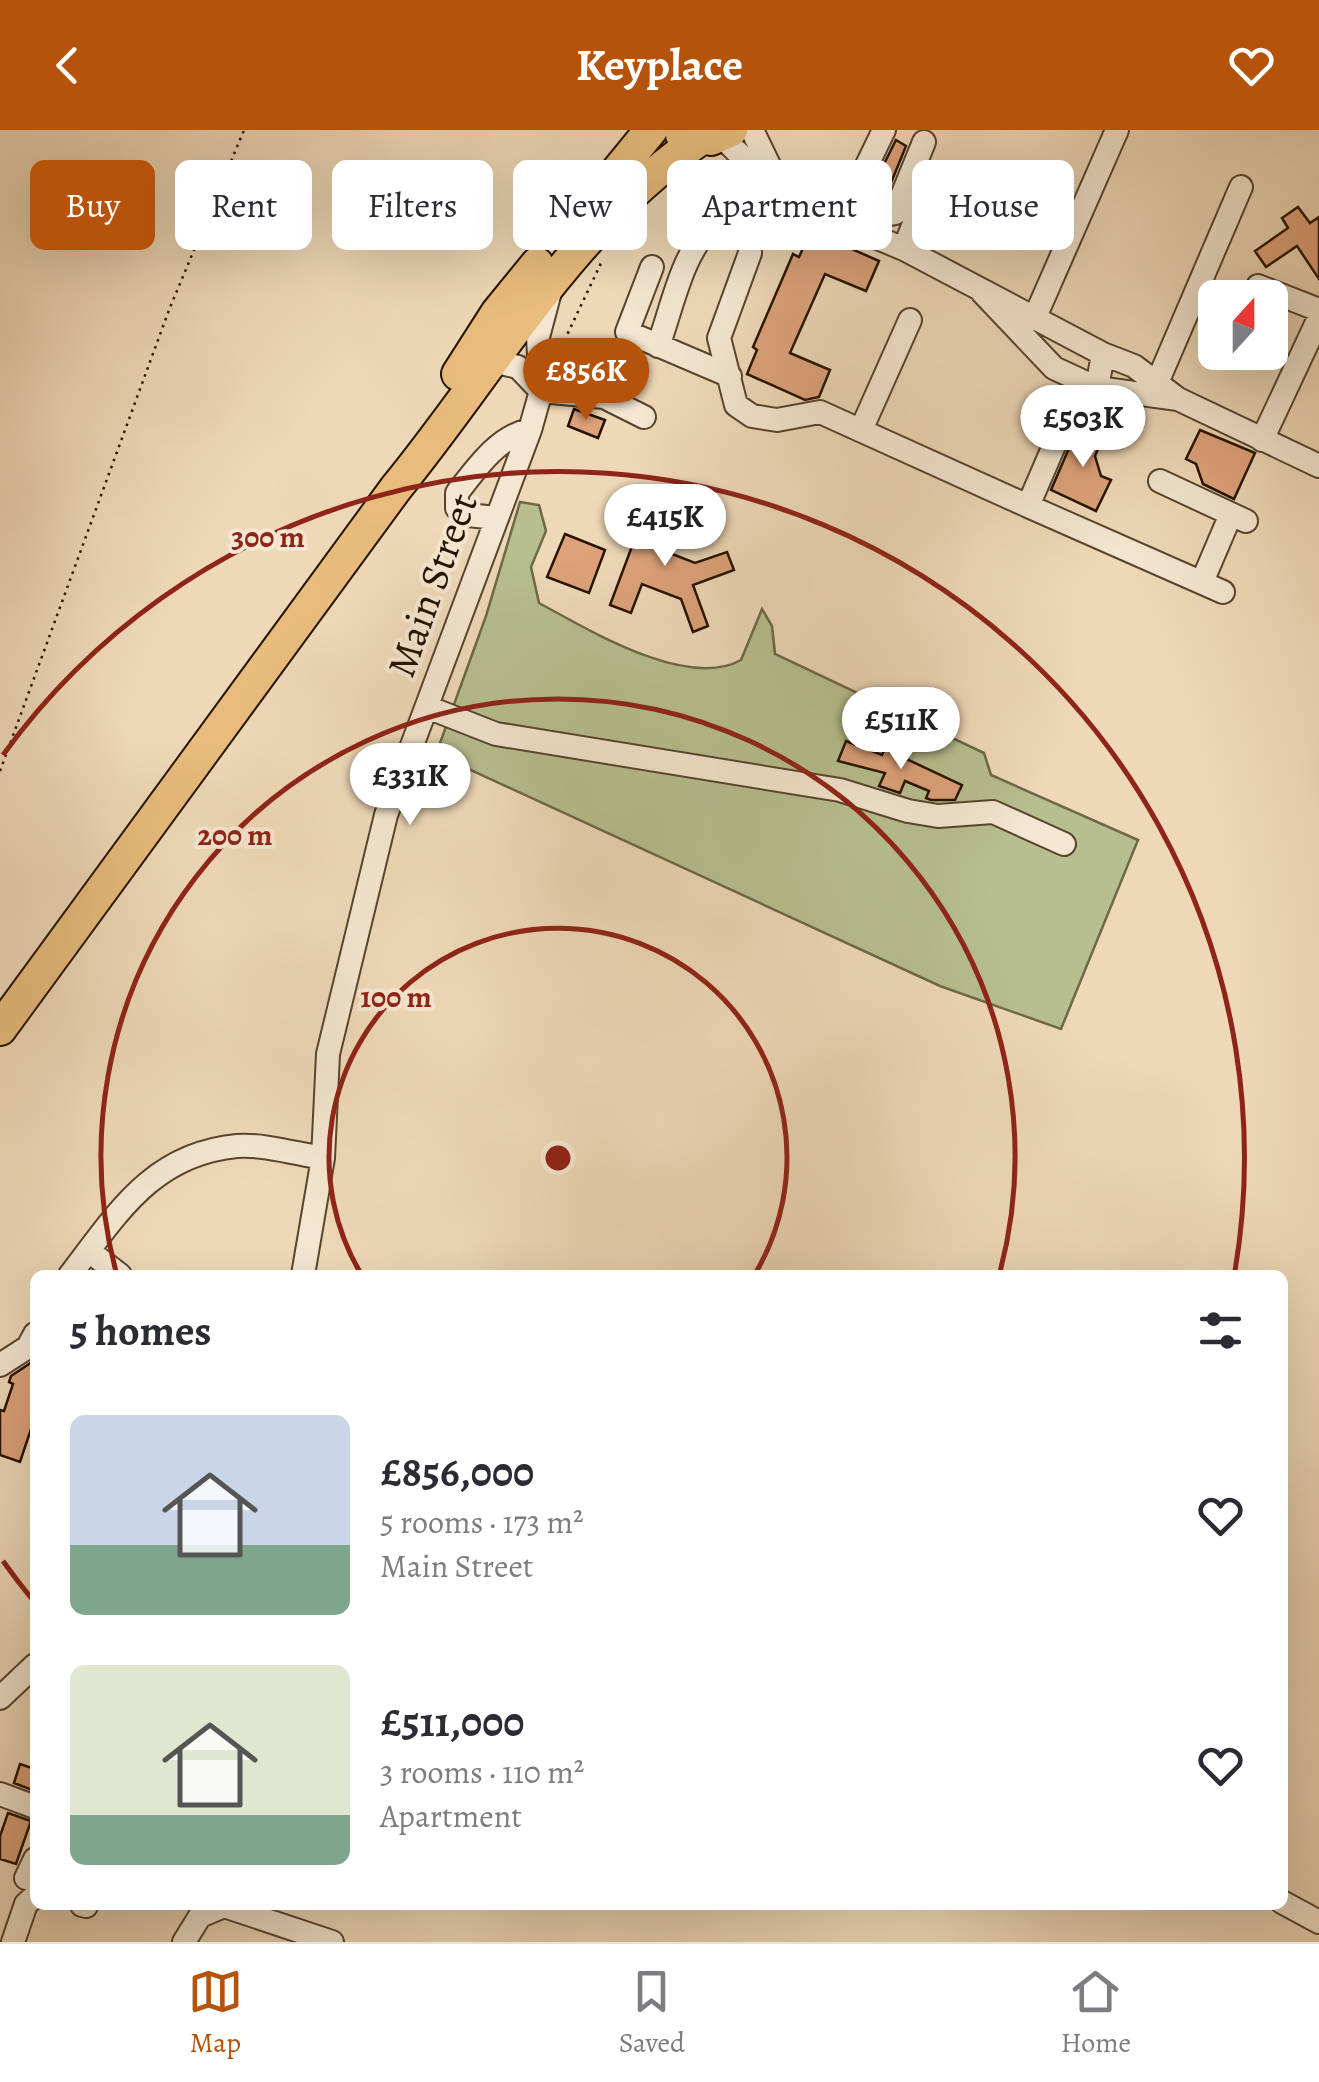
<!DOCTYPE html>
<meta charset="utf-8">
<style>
:root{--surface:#fff;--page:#f7f7f7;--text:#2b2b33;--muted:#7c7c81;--line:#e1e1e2;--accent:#b45309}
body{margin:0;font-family:Alegreya,serif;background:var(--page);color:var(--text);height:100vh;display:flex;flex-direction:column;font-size:38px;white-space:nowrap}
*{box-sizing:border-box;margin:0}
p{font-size:32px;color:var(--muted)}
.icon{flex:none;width:55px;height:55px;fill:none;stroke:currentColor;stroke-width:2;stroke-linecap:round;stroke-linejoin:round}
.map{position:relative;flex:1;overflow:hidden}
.panel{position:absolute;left:30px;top:1140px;width:1258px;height:640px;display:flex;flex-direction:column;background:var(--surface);border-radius:15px;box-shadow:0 10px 40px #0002}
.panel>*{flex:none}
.banner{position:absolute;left:30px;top:30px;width:1260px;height:90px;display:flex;gap:20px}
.needle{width:65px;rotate:21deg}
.buttons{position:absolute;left:1198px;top:150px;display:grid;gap:20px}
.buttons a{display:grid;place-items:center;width:90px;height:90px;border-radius:15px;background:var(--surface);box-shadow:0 10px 40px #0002;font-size:50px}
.price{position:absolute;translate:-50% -85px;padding:0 22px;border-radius:35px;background:#fff;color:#222;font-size:32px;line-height:65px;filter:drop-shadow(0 2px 5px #0008)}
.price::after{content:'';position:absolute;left:50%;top:60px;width:30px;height:22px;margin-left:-15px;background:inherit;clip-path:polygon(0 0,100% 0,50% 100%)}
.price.selected{background:var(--accent);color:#fff}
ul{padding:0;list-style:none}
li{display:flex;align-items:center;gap:30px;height:250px;padding:0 40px}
li span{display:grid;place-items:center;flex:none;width:280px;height:200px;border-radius:15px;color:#555}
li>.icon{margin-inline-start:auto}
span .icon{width:120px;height:120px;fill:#fffc;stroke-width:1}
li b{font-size:42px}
h2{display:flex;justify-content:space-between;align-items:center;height:120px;padding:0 40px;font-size:42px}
.tag{padding:0 35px;border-radius:15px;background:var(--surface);box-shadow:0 10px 40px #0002;font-size:35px;line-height:90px}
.tag.selected{background:var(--accent);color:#fff}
header{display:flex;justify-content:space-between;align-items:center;height:130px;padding:0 40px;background:var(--accent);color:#fff;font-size:45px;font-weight:700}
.dock{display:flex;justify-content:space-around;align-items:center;height:140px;border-top:2px solid var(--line);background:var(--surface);font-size:28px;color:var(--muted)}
.dock a{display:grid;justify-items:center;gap:5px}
.dock .selected{color:var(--accent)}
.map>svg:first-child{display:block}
.green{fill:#b7bf8f;stroke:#6e6848;stroke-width:2.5}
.building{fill:#dda27a;stroke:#261200;stroke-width:2.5}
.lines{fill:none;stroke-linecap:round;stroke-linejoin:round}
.minor-casing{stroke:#58442e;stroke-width:26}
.highway-casing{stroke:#261200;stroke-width:36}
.path{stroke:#261200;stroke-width:2.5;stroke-dasharray:2.5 5;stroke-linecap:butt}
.minor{stroke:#f4e6d0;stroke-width:22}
.highway{stroke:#e7bc7c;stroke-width:32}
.ring{fill:none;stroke:#8f2418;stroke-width:5}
.labels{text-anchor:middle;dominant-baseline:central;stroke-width:8;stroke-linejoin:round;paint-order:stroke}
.street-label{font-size:40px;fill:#261200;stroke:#f4e6d0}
.centre{fill:#8f2418;stroke:#f4e6d0;stroke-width:5}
.ring-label{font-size:30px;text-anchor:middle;font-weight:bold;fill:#8f2418;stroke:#f4e6d0;stroke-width:8;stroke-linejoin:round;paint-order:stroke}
</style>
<header><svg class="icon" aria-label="back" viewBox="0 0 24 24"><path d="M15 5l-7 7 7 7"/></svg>Keyplace<svg class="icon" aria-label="heart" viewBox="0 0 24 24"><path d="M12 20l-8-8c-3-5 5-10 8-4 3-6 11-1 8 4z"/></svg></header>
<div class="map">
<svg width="1319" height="1812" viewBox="0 0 1319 1812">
<rect width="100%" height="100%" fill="#eed8b7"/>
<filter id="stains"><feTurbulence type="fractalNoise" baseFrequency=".002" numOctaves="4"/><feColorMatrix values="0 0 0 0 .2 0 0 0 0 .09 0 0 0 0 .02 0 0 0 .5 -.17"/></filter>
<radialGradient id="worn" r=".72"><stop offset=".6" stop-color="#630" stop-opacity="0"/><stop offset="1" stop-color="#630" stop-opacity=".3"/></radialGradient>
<path class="green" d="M520 372 539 375 546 401 531 437 539 473C589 500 687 560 741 530L762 479 772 496 775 524 984 623 991 645 1138 710 1061 899 940 856 436 624 486 486Z"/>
<path class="building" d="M896 10 906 16 884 70 870 62Z
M1298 77 1310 93 1319 87V149L1297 116 1266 137 1255 121 1288 98 1282 88Z
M811 101 879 131 866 161 825 144 790 223 830 240 819 267 805 270 747 244 757 220 753 217 793 124 799 127Z
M574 279 605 290 598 308 568 296Z
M1088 293 1104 305 1095 326 1101 346 1111 350 1096 381 1051 360 1079 295 1085 298Z
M1200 300 1255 323 1234 369 1203 354 1196 334 1186 329Z
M646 379 679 392 667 422 695 433 727 422 734 440 693 455 708 496 693 502 681 469 642 454 631 483 610 475Z
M565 404 605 420 589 463 547 447Z
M846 611 882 625 885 619 962 655 955 670H931L926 668 929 661 905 651 900 663 879 656 885 643 838 631Z
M35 1230V1301L31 1299 20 1332 0 1325V1280L4 1281 13 1254 9 1252 11 1246Z
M20 1634 35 1639 32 1660 14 1653Z
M8 1683 31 1691 16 1734 0 1729V1706Z"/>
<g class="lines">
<g class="minor-casing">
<path id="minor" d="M752 0 781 60
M884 0 851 68 881 86 895 83 924 12
M721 6 786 70 904 119 1103 224 1097 258 1054 238 982 162
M904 119 929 55
M750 123 719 208 736 275 752 286 777 290 820 282 1028 376
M652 137 627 202 730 246
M1258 156 1319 180
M1035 187 1117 0
M658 216C672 179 682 121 713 95 730 80 754 74 772 58
M1103 224 1134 236 1178 269 1319 336
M493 231 518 237 541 261
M1081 253 1028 376 1223 462
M1157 253 1241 57
M1097 258 1178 269
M541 261 604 267 644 287
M861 300 910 190
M1262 310 1319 188
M1160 351 1246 391
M496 388 468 385 457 378V363C476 339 498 306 530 300
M1202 452 1231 384
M427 577 496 604 840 660 908 681 938 686 993 682 1064 714
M89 1121 120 1145
M70 1145C117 1084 152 1024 237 1016 264 1014 297 1024 323 1028
M303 1145 323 1028 328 924 386 685 530 300 541 261 538 207 550 162
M0 1235 28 1217 35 1204
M0 1568 35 1535
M0 1664 35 1677
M26 1748 35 1729
M1282 1772 1319 1792
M82 1775 86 1776
M13 1812 26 1774 35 1766
M184 1812 200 1786 224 1776 332 1812"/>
</g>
<g class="highway-casing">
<path id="highway" d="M682 5 711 9 731 0
M593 71 651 0
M458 244 497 183 537 134
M0 899 396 358C495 237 569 99 700 9"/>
</g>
<path class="path" d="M558 224 602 131
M0 641 169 180 244 0"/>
<use href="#minor" class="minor"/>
<use href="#highway" class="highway"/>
</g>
<g class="ring">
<path d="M361 1144A229 229 0 1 1 755 1144"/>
<path d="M116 1142A457 457 0 1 1 1000 1142"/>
<path d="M32 1469A686 686 0 0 1 3 1431M3 625A686 686 0 0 1 1235 1141"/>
</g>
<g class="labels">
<g class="street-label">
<text transform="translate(432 455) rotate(-70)">Main Street</text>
</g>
</g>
<circle cx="558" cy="1028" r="15" class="centre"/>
<g class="ring-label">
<text x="268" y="417">300 m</text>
<text x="235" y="715">200 m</text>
<text x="396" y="877">100 m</text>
</g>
<rect width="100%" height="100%" filter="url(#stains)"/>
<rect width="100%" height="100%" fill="url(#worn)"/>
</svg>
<div class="buttons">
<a><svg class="needle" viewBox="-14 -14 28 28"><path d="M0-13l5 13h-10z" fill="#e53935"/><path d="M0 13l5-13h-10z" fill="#7c7c81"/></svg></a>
</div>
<b class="price selected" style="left:586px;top:293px">£856K</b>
<b class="price" style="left:1083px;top:340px">£503K</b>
<b class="price" style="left:665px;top:439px">£415K</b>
<b class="price" style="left:901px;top:642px">£511K</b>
<b class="price" style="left:410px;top:698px">£331K</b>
<div class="banner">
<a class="tag selected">Buy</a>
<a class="tag">Rent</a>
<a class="tag">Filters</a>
<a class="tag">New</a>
<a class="tag">Apartment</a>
<a class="tag">House</a>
</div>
<section class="panel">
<h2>5 homes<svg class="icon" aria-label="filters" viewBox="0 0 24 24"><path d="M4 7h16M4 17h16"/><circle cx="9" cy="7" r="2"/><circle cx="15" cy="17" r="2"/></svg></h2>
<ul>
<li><span style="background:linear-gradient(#c9d6e8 65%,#7fa58c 0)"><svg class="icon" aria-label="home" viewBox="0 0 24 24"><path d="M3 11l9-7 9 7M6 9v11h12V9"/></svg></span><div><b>£856,000</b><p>5 rooms · 173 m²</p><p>Main Street</p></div><svg class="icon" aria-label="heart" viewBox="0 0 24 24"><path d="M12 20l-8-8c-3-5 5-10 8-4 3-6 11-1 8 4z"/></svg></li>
<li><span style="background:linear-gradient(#dfe7d0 75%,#7fa58c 0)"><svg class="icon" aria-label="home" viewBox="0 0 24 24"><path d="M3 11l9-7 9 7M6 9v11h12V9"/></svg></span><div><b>£511,000</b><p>3 rooms · 110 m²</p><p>Apartment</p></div><svg class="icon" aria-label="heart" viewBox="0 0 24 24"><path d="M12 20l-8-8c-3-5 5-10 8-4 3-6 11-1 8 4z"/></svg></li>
</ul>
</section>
</div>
<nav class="dock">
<a class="selected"><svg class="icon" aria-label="map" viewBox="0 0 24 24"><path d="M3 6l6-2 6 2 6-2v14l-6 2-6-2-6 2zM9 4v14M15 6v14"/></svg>Map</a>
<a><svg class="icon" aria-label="saved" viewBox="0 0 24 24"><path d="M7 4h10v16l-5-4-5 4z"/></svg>Saved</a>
<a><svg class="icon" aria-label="home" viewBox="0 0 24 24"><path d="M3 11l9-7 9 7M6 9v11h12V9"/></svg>Home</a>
</nav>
